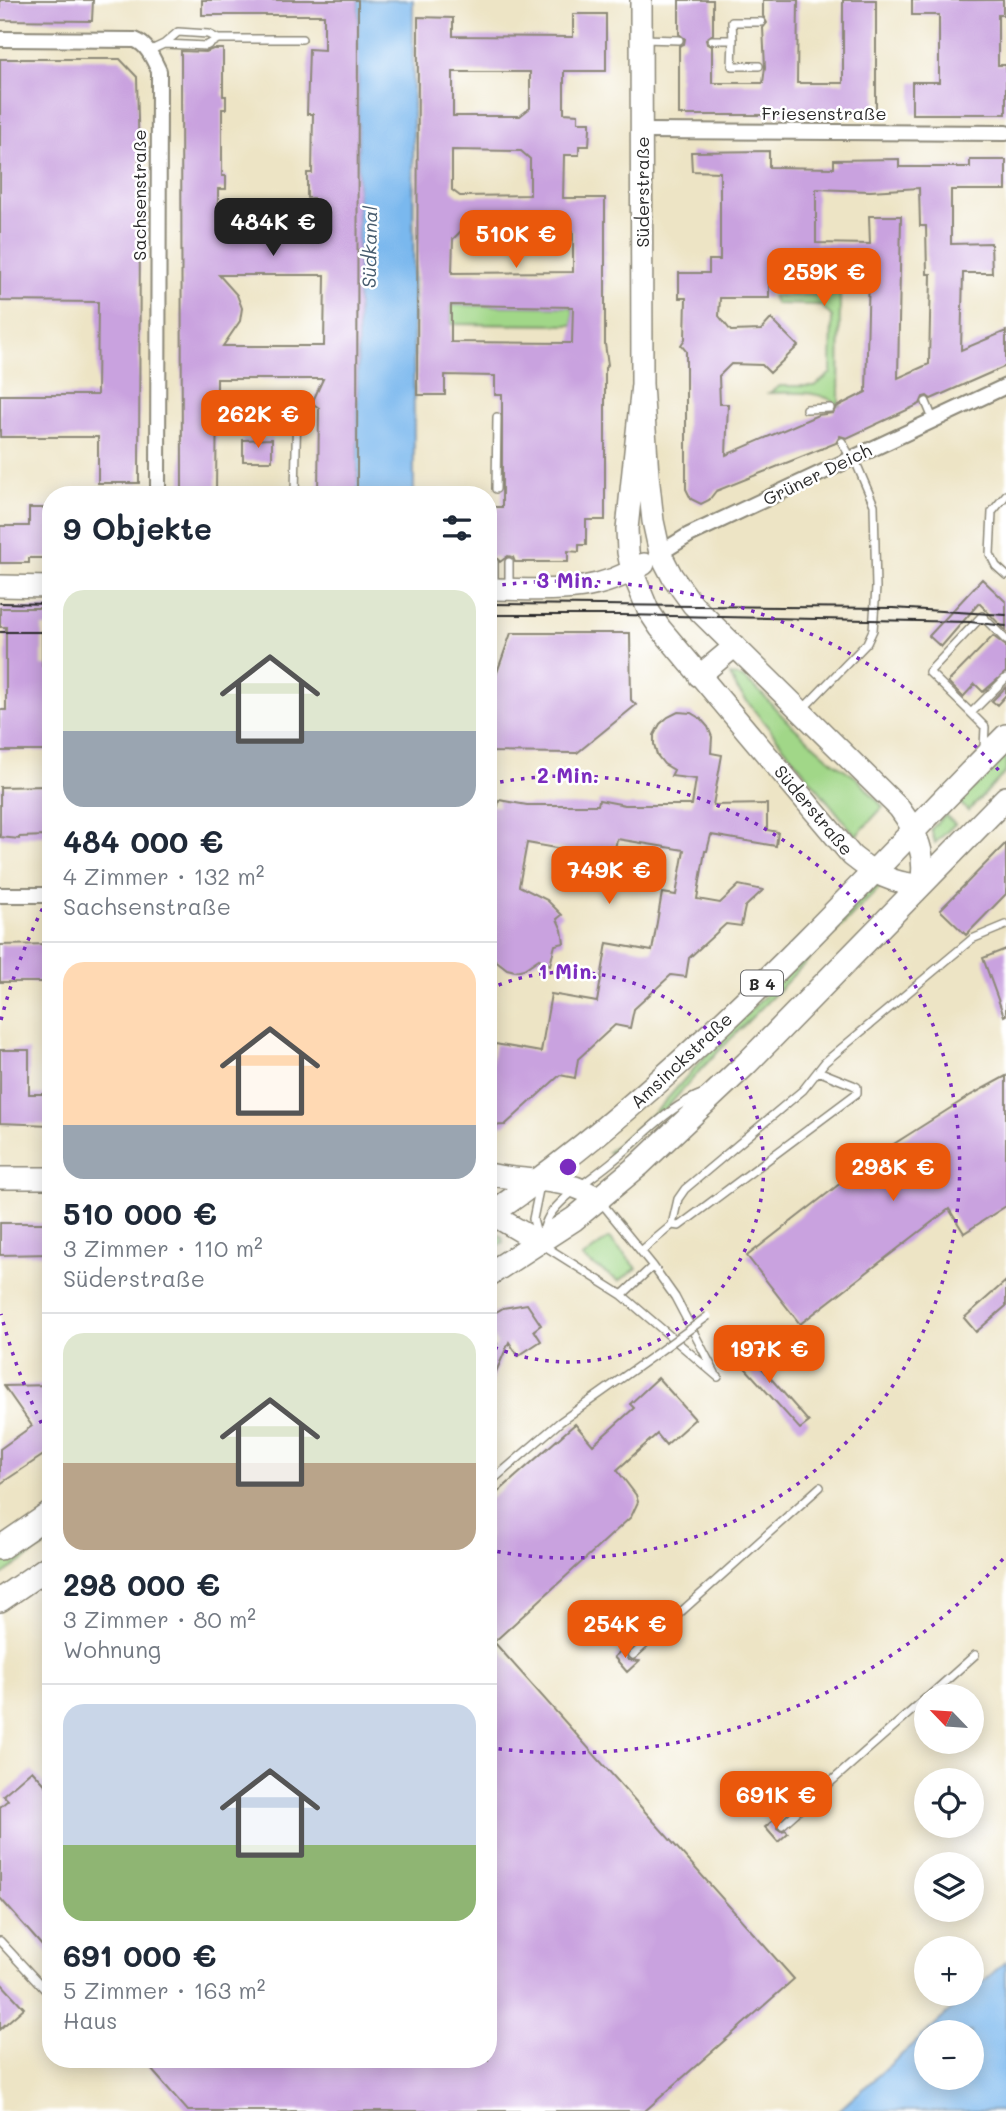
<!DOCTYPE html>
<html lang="de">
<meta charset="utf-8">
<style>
:root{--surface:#fff;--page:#f6f6f7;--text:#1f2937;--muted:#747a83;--line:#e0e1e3;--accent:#ea580c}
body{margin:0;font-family:Mali,sans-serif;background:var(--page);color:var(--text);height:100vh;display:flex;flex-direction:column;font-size:26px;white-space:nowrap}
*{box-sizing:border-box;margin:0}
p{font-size:23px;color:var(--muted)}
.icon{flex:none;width:38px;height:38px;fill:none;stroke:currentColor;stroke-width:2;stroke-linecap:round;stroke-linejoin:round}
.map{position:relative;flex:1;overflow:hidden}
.panel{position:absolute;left:42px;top:486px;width:455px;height:1582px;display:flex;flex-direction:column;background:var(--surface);border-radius:28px;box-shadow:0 4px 18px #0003}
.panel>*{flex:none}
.needle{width:46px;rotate:295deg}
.controls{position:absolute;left:914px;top:1684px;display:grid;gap:14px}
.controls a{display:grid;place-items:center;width:70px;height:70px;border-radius:50%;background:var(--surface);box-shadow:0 4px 18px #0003;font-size:35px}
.price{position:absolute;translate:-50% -60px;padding:0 16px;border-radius:14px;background:var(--accent);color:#fff;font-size:23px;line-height:46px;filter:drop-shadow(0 2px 4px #0008)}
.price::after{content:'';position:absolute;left:50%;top:42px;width:21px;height:16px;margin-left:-10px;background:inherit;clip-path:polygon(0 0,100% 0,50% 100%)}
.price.active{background:#222;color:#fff}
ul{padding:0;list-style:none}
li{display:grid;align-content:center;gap:14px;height:371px;padding:0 21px}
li+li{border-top:2px solid var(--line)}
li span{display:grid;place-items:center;height:217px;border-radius:21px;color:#555}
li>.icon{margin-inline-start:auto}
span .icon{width:126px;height:126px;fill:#fffc;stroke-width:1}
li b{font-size:30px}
h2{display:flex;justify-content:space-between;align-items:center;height:84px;padding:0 21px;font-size:30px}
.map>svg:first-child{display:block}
.green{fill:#a1d788;stroke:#66815a;stroke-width:2}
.water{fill:#7ab8ee;stroke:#52728c;stroke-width:2}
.building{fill:#c9a2df;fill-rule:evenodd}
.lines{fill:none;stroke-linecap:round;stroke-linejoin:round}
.lane-casing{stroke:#8c8878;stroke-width:10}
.street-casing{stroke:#8c8878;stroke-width:18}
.secondary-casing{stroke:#8c8878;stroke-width:24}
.primary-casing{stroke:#8c8878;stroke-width:26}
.lane{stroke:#fff;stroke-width:7}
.street{stroke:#fff;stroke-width:14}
.secondary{stroke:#fff;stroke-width:21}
.primary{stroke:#fff;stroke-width:23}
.tram{stroke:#2b2b2b;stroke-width:2}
.lane-bridge-casing{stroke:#8c8878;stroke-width:10;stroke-linecap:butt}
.lane-bridge{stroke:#fff;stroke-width:7}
.ring{fill:none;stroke:#7b2cbf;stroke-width:3.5;stroke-dasharray:3.5 7}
.labels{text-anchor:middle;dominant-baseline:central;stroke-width:5;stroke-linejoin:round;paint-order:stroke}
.shield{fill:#fff;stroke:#6b6b6b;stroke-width:2}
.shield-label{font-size:16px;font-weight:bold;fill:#2b2b2b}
.street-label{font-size:18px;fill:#2b2b2b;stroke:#fff}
.water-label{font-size:19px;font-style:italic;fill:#475c6f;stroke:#fff}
.centre{fill:#7b2cbf;stroke:#fff;stroke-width:3.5}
.ring-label{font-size:21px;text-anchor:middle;font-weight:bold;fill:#7b2cbf;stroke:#fff;stroke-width:5;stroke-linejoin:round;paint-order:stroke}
</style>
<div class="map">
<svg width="1006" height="2111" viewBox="0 0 1006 2111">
<rect width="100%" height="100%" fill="#fff"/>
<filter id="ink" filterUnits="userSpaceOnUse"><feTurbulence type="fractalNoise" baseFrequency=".0143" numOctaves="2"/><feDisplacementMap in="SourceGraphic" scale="14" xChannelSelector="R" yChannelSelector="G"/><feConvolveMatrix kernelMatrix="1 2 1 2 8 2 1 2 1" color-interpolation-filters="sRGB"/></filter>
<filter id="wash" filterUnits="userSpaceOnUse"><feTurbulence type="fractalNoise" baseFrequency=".00686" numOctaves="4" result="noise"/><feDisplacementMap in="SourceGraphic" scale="28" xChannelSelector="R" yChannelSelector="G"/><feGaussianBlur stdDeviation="1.57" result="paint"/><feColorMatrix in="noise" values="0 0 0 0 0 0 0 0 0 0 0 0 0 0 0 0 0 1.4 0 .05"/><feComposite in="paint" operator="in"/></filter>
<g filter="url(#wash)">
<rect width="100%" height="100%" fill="#ede4c5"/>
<path class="green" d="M840 294 839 405C818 389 794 393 769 393L780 386H815L831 373 832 317 821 305 776 304 772 296Z
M451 305 573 307V325L451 324Z
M730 675 743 678 760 692 788 722 832 761 857 778 883 807 856 836 737 689Z
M1006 754V772L968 811 959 802Z
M945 815 955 824 935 843 931 829Z
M876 884 881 886 703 1067 662 1113 613 1154 608 1152 659 1108 709 1052Z
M492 1230 502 1237 503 1243 488 1253V1231Z
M609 1238 637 1268 619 1281 582 1258Z
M51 1528V1542L0 1576V1563Z"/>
<path class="water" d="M358 0H413L414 495H357Z
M1006 1961V2111H838L926 2033V2077H971V2032H927Z"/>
<g id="blocks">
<path class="building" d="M0 0H93L92 21 0 20Z
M202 0H358L357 495H318L319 408 312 403 323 379H217L216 495H182L181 51 206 52 213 49H223V96H226V109H222V176H226V189H218V224L313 225V198H307V173H312L313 114H307L309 49 324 50V15H202ZM219 275H325L324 346H223L240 321 242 308 237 295Z
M679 0H713V34L706 39 707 44 712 46V83H763L765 67 763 28 767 23 763 16V0H798L797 83H843V0H876V115H679V46L684 44 685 39 679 34Z
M912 0H1003V15H998V65H1006V114H912V82H939V15H912Z
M573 14H606V71H564V113L578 114V122H590V128L589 146H579V155H564L563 198H605V344L608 365 605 368V520H586V545H579V552L568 551V562H515L513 557 508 556 500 562 495 556 488 560V507H502V395H495V376L445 375V395H417L418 17 453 18V36L573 37ZM453 72H530V108L520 116H453ZM452 150 521 151 530 159V195L460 196 452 190ZM461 231H573V272L452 273 453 239ZM451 305 573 307 572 343 451 342Z
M0 59H120L137 77 140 204 139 483H98V437H0V395H97L98 302 0 301Z
M769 151V167L834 168V160L899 159V167H970V160H1006V190H951V244L991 243 992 273H963L961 350 1006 331V366L931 399 927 396 923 397 920 404 847 438 840 436 836 443 716 491 709 500 701 504 691 499 686 489V351L681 345 685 339 686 298H679V273H709V260H720V172L692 171 691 152ZM919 188 920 226H926L927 274H931L929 364 898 378 901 216H869L870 244 816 243V189L870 191ZM869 273 866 392 836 407 833 413 818 415 726 455 728 404H720L719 376 731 364 762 365 770 373 798 346 771 319 761 330 731 331 719 316 720 298H769V274Z
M272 439V461H243V440Z
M29 508H51V558H29V563H0V526H29Z
M982 579 1006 602V631L979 603 941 647 929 636Z
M0 608H51V627H42V666H51V751H0V710H6V627H0Z
M511 633H630L631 700 636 705 577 753 488 752V678H495Z
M993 636 1006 646V672L983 692 975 684 963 697 948 682Z
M1006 687V695L997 705 992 701Z
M678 712 691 713 701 719 708 727 712 737 711 753 722 755 713 805 767 804V830L778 832 776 846 711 835 707 851H705L697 899 720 903 739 885 763 890 745 907 741 926 726 924 689 958 686 977 671 975 634 1009 630 1028 615 1025 578 1059 575 1078 560 1075 505 1125 488 1126V1083L495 1044 541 1052 551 994 597 1002 607 943 652 951 662 893 676 895 684 850 617 839 613 858 527 843 519 886 547 900 562 915 557 919 562 930 564 943 555 945 550 965 539 959 524 969 515 971 507 969 494 959 491 937H488V806H498L499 800 527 805H598L599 800 625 805H692L696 779 671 776 674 770 664 764 657 755 654 744V735L660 724 668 717Z
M47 786V790H51V830H46V836L19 837V839L0 837V787Z
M1006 843V894L966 935 940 910Z
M51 944V982H0V945Z
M1006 949V1015L1004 1016 983 958Z
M0 1050H29V1094H51V1125L0 1123Z
M1006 1076V1206L964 1233 949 1209 800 1324 747 1256 878 1154 971 1095Z
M0 1223H51V1254L0 1255Z
M1006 1281V1306L976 1332 964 1318Z
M527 1304 541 1325 534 1330 541 1341 518 1356 509 1342 488 1390V1352L494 1349 497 1344 493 1336 488 1333V1317L503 1308Z
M739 1342 809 1422 800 1429 729 1350Z
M658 1378 695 1419 666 1445 657 1434 617 1470 636 1495 638 1502 631 1517 494 1642 794 1979 645 2111H188L143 2060H488V1501L575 1424 593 1445 634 1408 630 1404Z
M51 1385V1450L0 1484V1449L32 1426 4 1386Z
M625 1647 629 1651 627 1656 629 1660 639 1661 627 1672 614 1657Z
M32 1770 51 1791V1956L0 1898V1807L8 1800 3 1795Z
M776 1818 778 1820 777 1828 781 1831 786 1830 788 1833 778 1842 765 1827Z
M0 1982 24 2008 0 2029Z"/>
</g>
</g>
<g filter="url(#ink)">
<use href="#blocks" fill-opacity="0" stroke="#8c8878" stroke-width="2"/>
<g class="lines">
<g class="lane-casing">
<path id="lane" d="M642 39 679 40
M712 40H733L732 66H759
M733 40 732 22H761
M165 44 206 46 218 39
M149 51 164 44 178 32 208 34 218 39H302
M926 402 933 419
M806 409 830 408
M842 442 851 458
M496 489 497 417
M295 495 297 402
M1006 495 992 512 990 554 996 566 1006 575
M494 586V562
M509 588V562
M801 711 867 643 873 630 876 588 874 505 854 458
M971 713 929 672 982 616 1006 640
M984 748 985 727 971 713 1006 678
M600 1201 653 1266 675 1297 715 1373
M672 1225 679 1226 857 1093V1087L853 1085 818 1071
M543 1231C545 1224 547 1218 552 1212 568 1192 594 1177 614 1160 643 1137 668 1106 704 1093
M537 1235 533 1219 540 1185
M543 1245 622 1295 718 1377
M641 1251 672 1225 678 1199 685 1189 803 1090 825 1062 972 939 1006 925
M622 1295 653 1266
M488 1339 491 1344 488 1346
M488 1484 560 1422 653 1356
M633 1655 820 1487
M929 1696 975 1655
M782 1825 926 1698
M0 1941 51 1996"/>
</g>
<g class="street-casing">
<path id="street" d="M0 39 135 40C148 45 153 59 159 71L158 495
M642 131 1006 133
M660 553 689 535 1006 386
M0 895H51"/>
</g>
<g class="secondary-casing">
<path id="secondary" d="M641 0 642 384 648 475 653 521 660 553 672 576 693 605 899 808C917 832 927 855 921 885 893 884 873 873 852 856L660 628 648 610 632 571 628 552 627 529 642 384
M0 586 51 587
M488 589C547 589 591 597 644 564
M699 676 735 646
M488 1174C526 1183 567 1175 600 1200
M0 1178H51
M488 1212 539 1242"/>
</g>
<g class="primary-casing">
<path id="primary" d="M488 1216C683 1083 841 902 1006 736
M488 1275 574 1219 639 1165 747 1063 1006 798
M0 1548 51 1513
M0 1600 51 1565"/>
</g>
<use href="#lane" class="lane"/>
<use href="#street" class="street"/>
<use href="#secondary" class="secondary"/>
<use href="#primary" class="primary"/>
<path class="tram" d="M0 603 51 604
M488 604 893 608 1006 615
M488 615H622L970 622 1006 626
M0 632H51"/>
<g class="lane-bridge-casing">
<path id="lane-bridge" d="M653 1356 708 1316"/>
</g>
<use href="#lane-bridge" class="lane-bridge"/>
</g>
</g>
<g class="ring">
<path d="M489 989A195 195 0 1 1 489 1345"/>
<path d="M490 784A391 391 0 1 1 490 1550"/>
<path d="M1003 1559A586 586 0 0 1 492 1748M51 1442A586 586 0 0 1 1 1314M1 1020A586 586 0 0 1 51 892M492 586A586 586 0 0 1 1003 775"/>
</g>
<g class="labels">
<rect class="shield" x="741" y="970.5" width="42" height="25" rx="5"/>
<g class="shield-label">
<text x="762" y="983">B 4</text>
</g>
<g class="street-label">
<text x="824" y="113">Friesenstraße</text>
<text transform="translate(642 192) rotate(-90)">Süderstraße</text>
<text transform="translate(139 195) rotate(-90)">Sachsenstraße</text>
<text transform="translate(817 474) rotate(-26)">Grüner Deich</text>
<text transform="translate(814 810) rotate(50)">Süderstraße</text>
<text transform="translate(681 1060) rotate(-43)">Amsinckstraße</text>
</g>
<g class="water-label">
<text transform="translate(369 247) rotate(-89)">Südkanal</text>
</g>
</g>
<circle cx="568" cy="1167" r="10" class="centre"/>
<g class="ring-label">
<text x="568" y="588">3 Min.</text>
<text x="568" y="783">2 Min.</text>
<text x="568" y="979">1 Min.</text>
</g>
</svg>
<div class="controls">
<a><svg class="needle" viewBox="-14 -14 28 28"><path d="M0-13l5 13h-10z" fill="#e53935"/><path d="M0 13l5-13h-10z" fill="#747a83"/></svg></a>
<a><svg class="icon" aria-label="locate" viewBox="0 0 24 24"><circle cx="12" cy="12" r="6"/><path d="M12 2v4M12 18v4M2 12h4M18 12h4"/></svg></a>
<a><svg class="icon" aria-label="layers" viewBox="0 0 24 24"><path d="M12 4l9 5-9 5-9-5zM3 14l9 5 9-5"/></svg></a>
<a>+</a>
<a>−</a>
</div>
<b class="price active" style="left:273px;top:258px">484K €</b>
<b class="price" style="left:516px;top:270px">510K €</b>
<b class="price" style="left:824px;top:308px">259K €</b>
<b class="price" style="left:258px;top:450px">262K €</b>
<b class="price" style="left:609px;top:906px">749K €</b>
<b class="price" style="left:893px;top:1203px">298K €</b>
<b class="price" style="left:769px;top:1385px">197K €</b>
<b class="price" style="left:625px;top:1660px">254K €</b>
<b class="price" style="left:776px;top:1831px">691K €</b>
<section class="panel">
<h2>9 Objekte<svg class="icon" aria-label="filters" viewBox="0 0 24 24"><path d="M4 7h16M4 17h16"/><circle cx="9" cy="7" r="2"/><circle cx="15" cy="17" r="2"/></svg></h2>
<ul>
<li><span style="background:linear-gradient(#dfe7d0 65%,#9aa5b1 0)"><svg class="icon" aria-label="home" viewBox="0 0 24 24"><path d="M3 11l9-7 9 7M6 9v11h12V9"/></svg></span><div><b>484 000 €</b><p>4 Zimmer · 132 m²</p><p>Sachsenstraße</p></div></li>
<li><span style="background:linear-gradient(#ffd9b3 75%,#9aa5b1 0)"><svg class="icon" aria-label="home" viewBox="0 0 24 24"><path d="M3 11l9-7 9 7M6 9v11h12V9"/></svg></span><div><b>510 000 €</b><p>3 Zimmer · 110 m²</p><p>Süderstraße</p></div></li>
<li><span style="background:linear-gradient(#dfe7d0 60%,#b9a48a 0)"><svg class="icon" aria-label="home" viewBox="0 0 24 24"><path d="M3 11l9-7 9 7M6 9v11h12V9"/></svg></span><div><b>298 000 €</b><p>3 Zimmer · 80 m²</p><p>Wohnung</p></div></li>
<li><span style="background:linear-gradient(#c9d6e8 65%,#8fb573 0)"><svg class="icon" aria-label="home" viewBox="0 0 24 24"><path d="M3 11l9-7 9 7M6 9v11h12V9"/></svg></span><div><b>691 000 €</b><p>5 Zimmer · 163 m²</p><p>Haus</p></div></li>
</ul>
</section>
</div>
